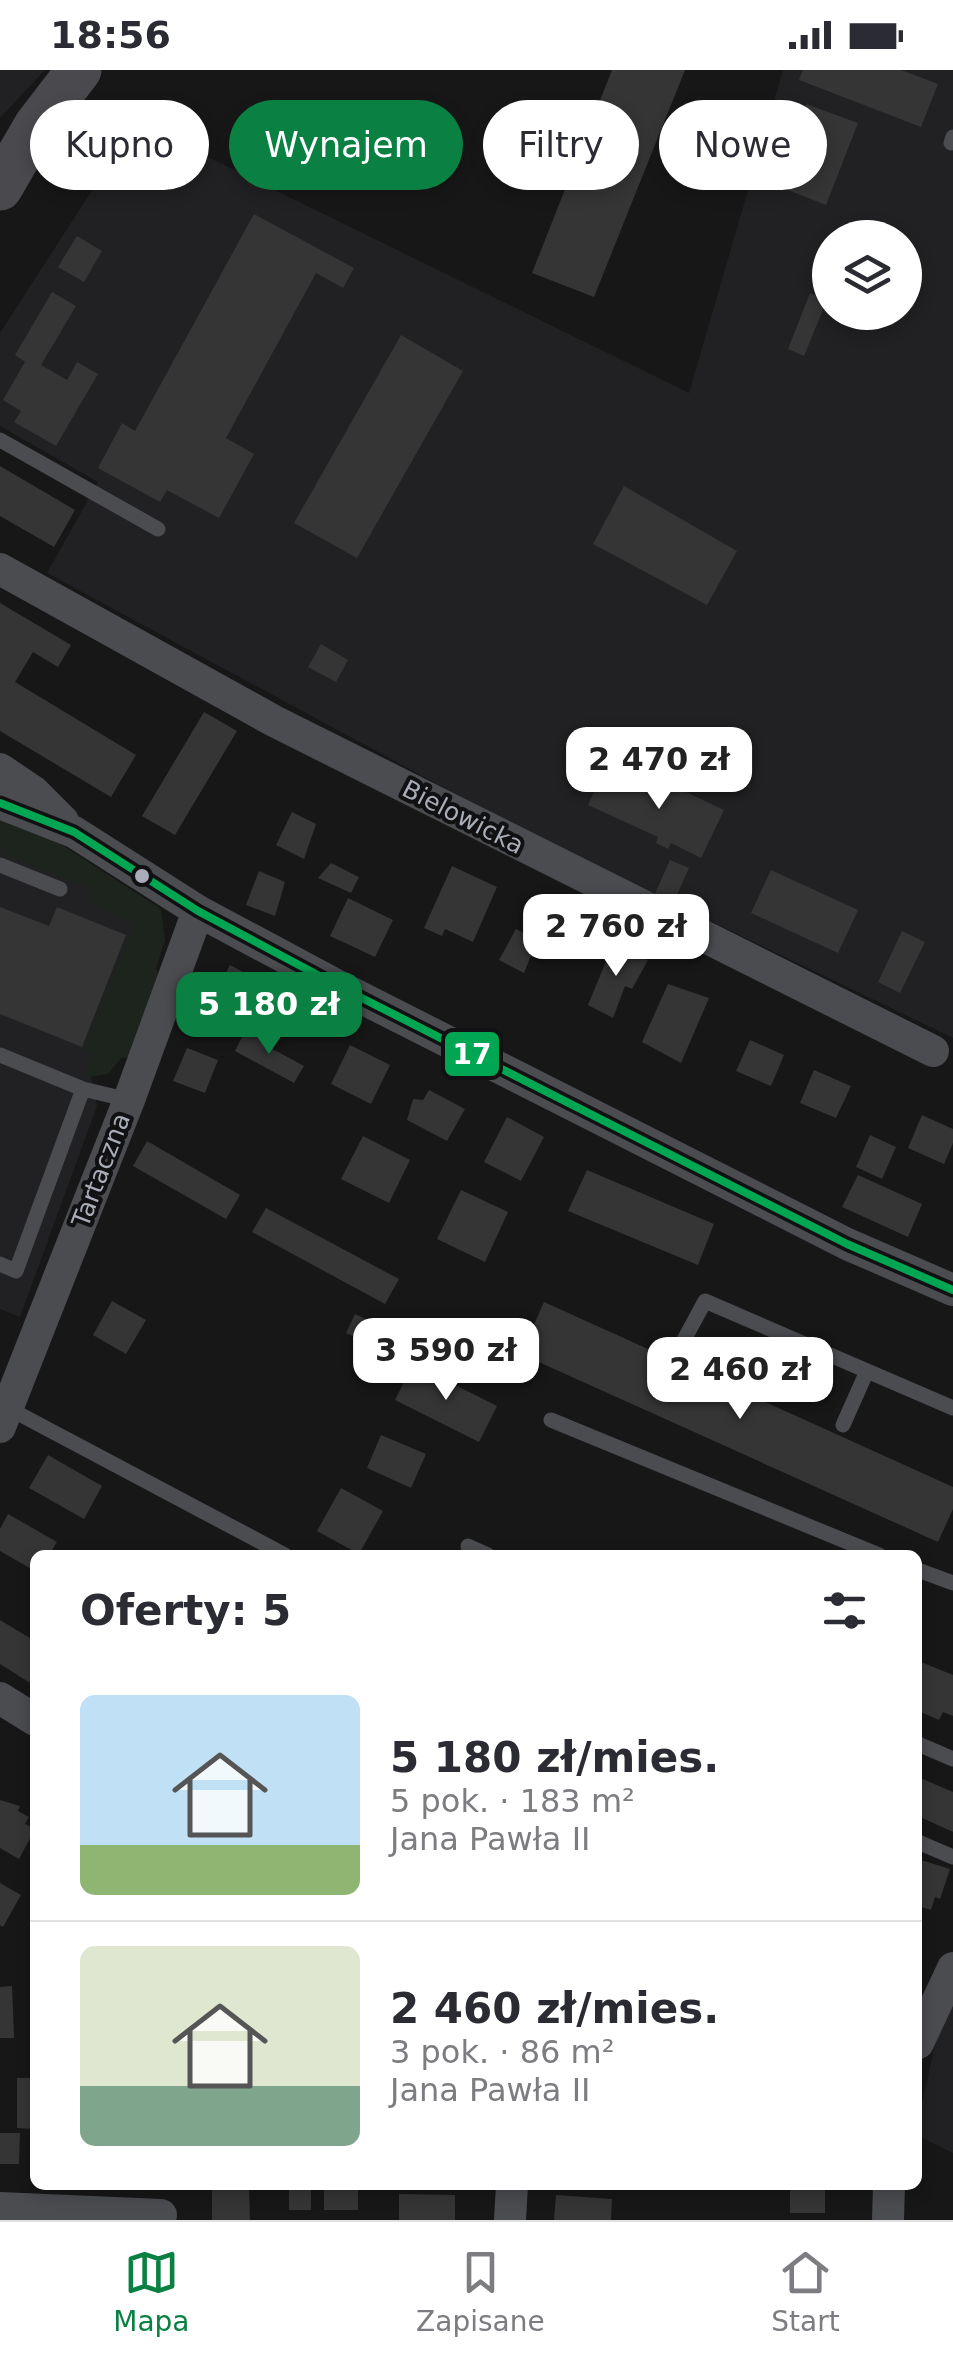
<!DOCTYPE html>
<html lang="pl">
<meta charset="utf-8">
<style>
:root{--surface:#fff;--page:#f2f2f3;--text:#2b2b33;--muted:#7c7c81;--line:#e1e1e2;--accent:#0b8043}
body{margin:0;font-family:"DejaVu Sans",sans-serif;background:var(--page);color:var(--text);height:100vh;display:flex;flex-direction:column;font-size:38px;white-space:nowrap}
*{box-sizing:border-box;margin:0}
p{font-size:32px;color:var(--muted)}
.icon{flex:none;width:55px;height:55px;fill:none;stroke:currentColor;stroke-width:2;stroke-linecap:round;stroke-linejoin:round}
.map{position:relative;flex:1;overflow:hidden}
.details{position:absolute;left:30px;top:1480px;width:892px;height:640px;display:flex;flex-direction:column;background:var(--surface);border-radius:15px;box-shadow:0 5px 15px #0003}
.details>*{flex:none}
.guide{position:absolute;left:30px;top:30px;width:895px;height:90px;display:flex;gap:20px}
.buttons{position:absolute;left:812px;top:150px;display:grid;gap:20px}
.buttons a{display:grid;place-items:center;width:110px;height:110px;border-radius:50%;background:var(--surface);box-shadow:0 5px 15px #0003;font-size:50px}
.price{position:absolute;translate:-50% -85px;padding:0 22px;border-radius:20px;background:#fff;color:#222;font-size:32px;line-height:65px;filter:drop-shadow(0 2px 5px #0008)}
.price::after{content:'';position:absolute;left:50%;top:60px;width:30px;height:22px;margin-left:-15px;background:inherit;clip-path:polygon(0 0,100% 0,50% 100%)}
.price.on{background:var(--accent);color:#fff}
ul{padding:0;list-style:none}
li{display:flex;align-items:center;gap:30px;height:250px;padding:0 50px}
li+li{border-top:2px solid var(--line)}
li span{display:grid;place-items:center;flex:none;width:280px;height:200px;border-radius:15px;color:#555}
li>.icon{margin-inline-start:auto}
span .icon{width:120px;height:120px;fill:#fffc;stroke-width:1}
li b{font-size:42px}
h2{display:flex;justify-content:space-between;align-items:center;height:120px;padding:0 50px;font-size:42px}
.tag{padding:0 35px;border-radius:45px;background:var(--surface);box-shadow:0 5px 15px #0003;font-size:35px;line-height:90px}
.tag.on{background:var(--accent);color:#fff}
.status{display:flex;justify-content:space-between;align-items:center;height:70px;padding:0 50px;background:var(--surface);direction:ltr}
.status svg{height:28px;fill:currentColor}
.tabs{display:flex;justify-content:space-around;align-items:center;height:140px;border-top:2px solid var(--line);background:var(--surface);font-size:28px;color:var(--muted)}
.tabs a{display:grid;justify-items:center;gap:5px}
.tabs .on{color:var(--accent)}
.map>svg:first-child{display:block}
.built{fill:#212123;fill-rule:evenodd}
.green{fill:#1d241e}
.building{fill:#353536}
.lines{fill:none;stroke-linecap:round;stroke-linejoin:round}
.lane{stroke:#4b4c50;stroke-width:15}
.street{stroke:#4b4c50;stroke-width:32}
.secondary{stroke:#4a4a4e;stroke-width:45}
.bus-1-casing{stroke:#111113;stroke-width:15}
.bus-1{stroke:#00a651;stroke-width:8}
.bus-dot{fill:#a8adb8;stroke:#111113;stroke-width:4}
.labels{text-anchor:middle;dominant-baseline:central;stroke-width:8;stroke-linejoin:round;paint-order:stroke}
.street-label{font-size:25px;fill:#a8adb8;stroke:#111113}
.line-badge{stroke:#111113;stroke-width:4}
.badge-label{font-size:28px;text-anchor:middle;font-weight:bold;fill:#fff}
</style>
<div class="status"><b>18:56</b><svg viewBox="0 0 49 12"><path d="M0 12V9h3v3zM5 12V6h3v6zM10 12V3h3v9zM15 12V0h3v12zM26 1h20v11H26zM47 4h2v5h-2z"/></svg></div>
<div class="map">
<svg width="953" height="2150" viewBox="0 0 953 2150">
<rect width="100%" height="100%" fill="#171717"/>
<path class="built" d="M0 0H45L0 48Z
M783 0H953V968L530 764 47 503 98 412 0 356V263L136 52 689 323ZM830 168H905V242H830Z
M0 768 97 807 149 861 91 1006 97 1036 20 1247 0 1239Z
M953 1933V2083L918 2066V2051L937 1966Z"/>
<path class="green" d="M0 735 161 839 165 870 156 898 163 912 131 987 121 988 108 1004 83 1008 93 984 84 980 135 852 89 834V818L5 785 7 779 0 776Z"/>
<path class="building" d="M612 0H685L594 227 532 203Z
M803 0H901L938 14 921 57 799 10Z
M806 34 858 53 826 135 775 115Z
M254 144 354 198 343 218 316 203 226 368 254 384 219 448 167 420 160 432 98 398 122 353 135 361Z
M77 166 102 181 84 212 58 197Z
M52 222 76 236 41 295 67 310 77 292 98 304 56 376 14 352 21 341 3 330 25 292 15 285Z
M810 223 827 230 804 286 788 279Z
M401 265 463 301 357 488 294 453Z
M0 396 75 440 54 477 0 446Z
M624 416 737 481 707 535 593 474Z
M0 533 71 575 58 597 33 582 15 612 136 685 111 727 0 661Z
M321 574 348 590 336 612 308 597Z
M204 642 237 661 175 765 142 746Z
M603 702 640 719 648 704 724 740 701 788 671 773 668 779 656 773 658 767 588 735Z
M292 742 316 754 304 789 276 775Z
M670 790 689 798 672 836 653 828Z
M331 793 359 807 351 823 318 808Z
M452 796 497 817 473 872 445 859 442 866 424 858Z
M771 800 858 840 838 883 751 843Z
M259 801 285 812 275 846 246 835Z
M348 828 393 850 375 887 330 866Z
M0 837 49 856 57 837 126 865 82 977 0 944Z
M516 859 537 870 524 903 499 890Z
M902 861 925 872 900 923 878 912Z
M614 872 648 890 632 919 625 916 613 948 588 935Z
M230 895 254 908 231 952 207 940Z
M668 914 709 928 681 993 642 972Z
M244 963 270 971 267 976 304 996 294 1013 235 981Z
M750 970 784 985 771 1016 736 1001Z
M350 975 390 995 371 1034 331 1014Z
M187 978 218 990 205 1023 173 1011Z
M814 1000 851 1016 836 1048 800 1033Z
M429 1020 465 1039 447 1071 407 1050 413 1029 423 1030Z
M922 1045 953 1059V1073L944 1094 908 1078Z
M507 1047 544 1067 521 1111 484 1092Z
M870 1065 896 1077 882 1109 856 1097Z
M363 1066 410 1090 389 1133 341 1109Z
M147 1071 240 1125 226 1149 133 1096Z
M587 1100 714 1154 698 1195 568 1141Z
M858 1105 922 1134 908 1167 842 1137Z
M461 1120 508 1142 485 1192 437 1169Z
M266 1138 399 1209 385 1234 252 1162Z
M112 1231 146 1250 126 1284 93 1265Z
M544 1232 953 1417V1439L938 1472 521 1284Z
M355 1244 383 1257 375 1276 346 1263Z
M413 1294 497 1336 479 1372 395 1330Z
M381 1365 426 1384 411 1418 367 1398Z
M48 1385 102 1416 84 1449 29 1418Z
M341 1418 383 1441 359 1484 317 1461Z
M8 1444 57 1472 49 1485H35V1501L0 1481V1459Z
M0 1550 35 1571V1616L0 1594Z
M921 1592 953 1605V1646L943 1642 939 1650 918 1641Z
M918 1707 953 1722V1762L918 1746Z
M0 1730 20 1736 18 1741 29 1747 25 1754 35 1759 19 1789 0 1778Z
M918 1789 950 1799 940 1829 935 1827 931 1840 918 1836Z
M0 1813 21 1825 3 1857 0 1855Z
M12 1916 14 1968H0V1917Z
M17 2008H32V2059L17 2058Z
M0 2063H20L19 2094H0Z
M212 2115H249L250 2150H212Z
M289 2115H311V2140H289Z
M324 2115H358V2140H324Z
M790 2115H825V2143H790Z
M399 2124 455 2125V2150H399Z
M556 2125 612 2129 611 2150H554Z"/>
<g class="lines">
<path class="lane" d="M951 73 953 67
M0 370 158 459
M0 795 60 819
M0 985 83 1019 129 1030
M0 1194 16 1201 83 1019
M678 1281 705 1231 953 1338
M8 1338 285 1485
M551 1350 879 1485
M843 1355 867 1301
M468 1476 488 1485
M918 1500 953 1513
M918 1674 953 1689
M918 1772 953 1787"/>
<path class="street" d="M0 499 274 651 933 981
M0 699 34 722 63 751
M0 733 74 762 198 841 340 917 847 1174 953 1220
M0 1357 129 1030 198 841
M0 1628 35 1650
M918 1973 953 1898
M0 2138 161 2145
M510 2150 512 2115
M888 2150 889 2115"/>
<path class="secondary" d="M0 118 36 56 79 0"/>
<g class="bus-1-casing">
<path id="bus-1" d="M0 733 74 762 198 841 340 917 847 1174 953 1220"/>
</g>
<use href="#bus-1" class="bus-1"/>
</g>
<circle class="bus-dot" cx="142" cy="806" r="9"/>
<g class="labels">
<g class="street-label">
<text transform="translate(463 747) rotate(27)">Bielowicka</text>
<text transform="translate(101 1100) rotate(-69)">Tartaczna</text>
</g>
</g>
<rect class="line-badge" x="443" y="960" width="58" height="48" rx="10" fill="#00a651"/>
<g class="badge-label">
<text x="472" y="994">17</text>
</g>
</svg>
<div class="buttons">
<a><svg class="icon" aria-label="layers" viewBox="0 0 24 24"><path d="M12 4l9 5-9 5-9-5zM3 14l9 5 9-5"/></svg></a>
</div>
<b class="price" style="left:659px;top:742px">2 470 zł</b>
<b class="price" style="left:616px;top:909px">2 760 zł</b>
<b class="price on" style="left:269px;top:987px">5 180 zł</b>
<b class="price" style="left:446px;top:1333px">3 590 zł</b>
<b class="price" style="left:740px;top:1352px">2 460 zł</b>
<div class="guide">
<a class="tag">Kupno</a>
<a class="tag on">Wynajem</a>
<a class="tag">Filtry</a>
<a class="tag">Nowe</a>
</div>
<section class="details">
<h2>Oferty: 5<svg class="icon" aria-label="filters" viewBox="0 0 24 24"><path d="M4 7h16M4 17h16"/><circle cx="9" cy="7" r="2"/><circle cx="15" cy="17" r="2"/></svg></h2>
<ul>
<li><span style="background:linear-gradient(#bfe0f5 75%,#8fb573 0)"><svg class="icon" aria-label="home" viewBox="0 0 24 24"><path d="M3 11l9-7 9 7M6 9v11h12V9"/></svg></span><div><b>5 180 zł/mies.</b><p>5 pok. · 183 m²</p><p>Jana Pawła II</p></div></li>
<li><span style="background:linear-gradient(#dfe7d0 70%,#7fa58c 0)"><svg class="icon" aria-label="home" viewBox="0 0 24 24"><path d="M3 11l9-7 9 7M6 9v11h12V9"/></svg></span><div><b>2 460 zł/mies.</b><p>3 pok. · 86 m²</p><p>Jana Pawła II</p></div></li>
</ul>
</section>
</div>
<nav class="tabs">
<a class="on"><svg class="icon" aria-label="map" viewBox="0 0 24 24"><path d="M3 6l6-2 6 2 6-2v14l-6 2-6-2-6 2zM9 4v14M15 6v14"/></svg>Mapa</a>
<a><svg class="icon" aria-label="saved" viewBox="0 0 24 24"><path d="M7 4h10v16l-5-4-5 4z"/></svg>Zapisane</a>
<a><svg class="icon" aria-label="home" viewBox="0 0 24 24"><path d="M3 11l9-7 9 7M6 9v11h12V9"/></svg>Start</a>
</nav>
